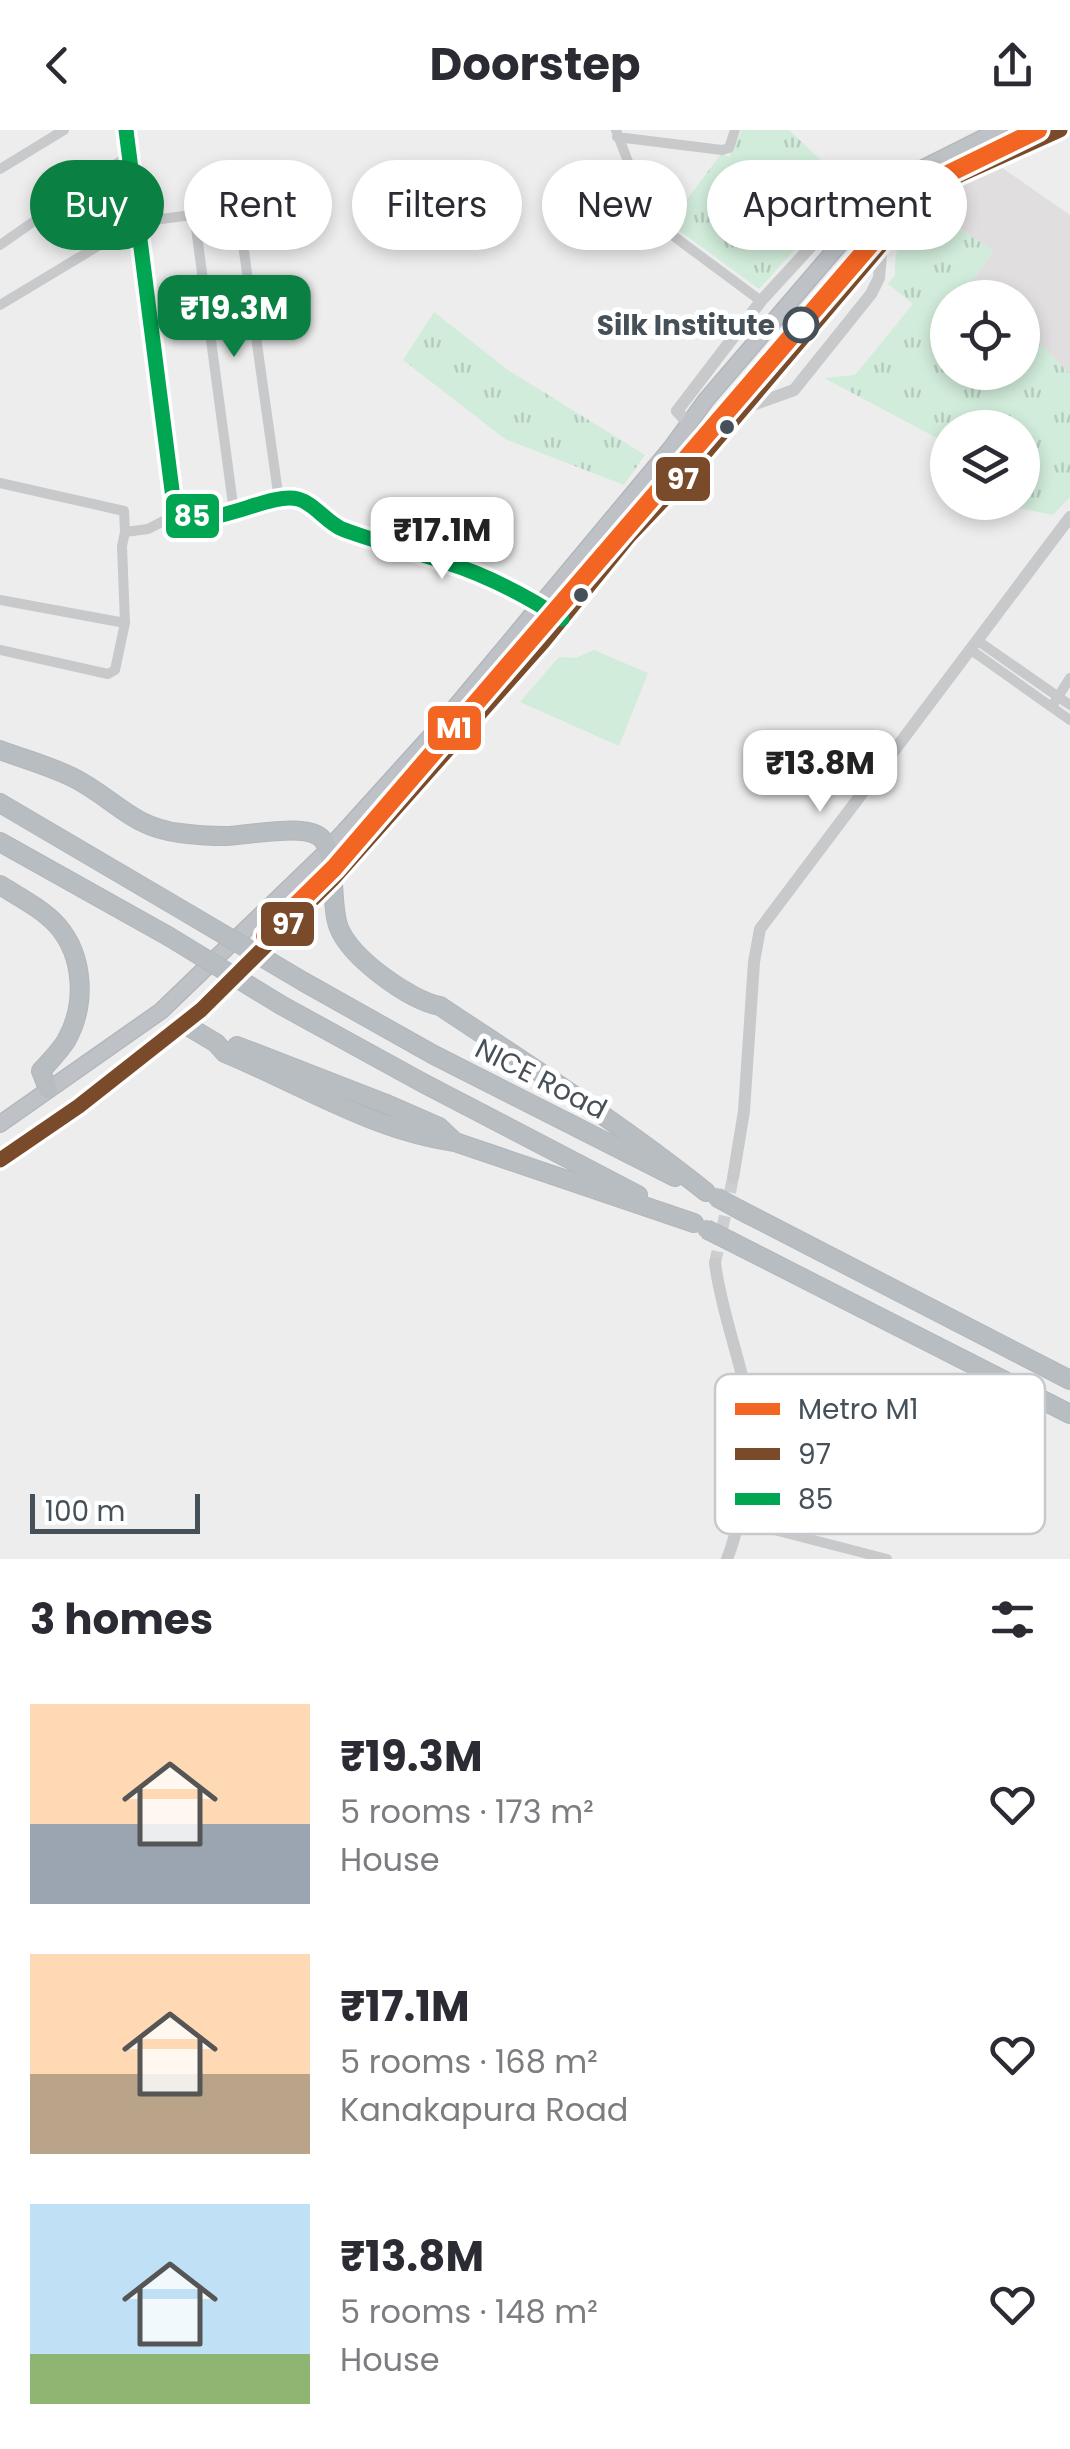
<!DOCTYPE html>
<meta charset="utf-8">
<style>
:root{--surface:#fff;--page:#f7f7f7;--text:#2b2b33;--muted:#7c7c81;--accent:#0b8043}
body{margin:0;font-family:Poppins,sans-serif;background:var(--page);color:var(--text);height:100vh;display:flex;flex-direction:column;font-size:38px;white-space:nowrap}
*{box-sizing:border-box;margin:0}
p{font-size:32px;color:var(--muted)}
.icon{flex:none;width:55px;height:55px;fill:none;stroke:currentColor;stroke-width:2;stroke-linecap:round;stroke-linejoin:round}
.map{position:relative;height:1429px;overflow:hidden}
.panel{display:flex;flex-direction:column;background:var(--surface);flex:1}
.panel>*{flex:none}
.guide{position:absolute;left:30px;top:30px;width:1010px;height:90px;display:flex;gap:20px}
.fabs{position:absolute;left:930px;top:150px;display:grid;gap:20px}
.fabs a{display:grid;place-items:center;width:110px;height:110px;border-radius:50%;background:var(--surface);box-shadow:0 5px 15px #0003;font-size:50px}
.scale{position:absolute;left:30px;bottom:25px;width:170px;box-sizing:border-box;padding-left:10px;border:5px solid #455058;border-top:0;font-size:28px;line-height:35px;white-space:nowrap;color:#455058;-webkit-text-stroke:8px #fff;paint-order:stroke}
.price{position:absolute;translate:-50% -85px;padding:0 22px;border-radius:20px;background:#fff;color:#222;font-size:32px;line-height:65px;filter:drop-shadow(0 2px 5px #0008)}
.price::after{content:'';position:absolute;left:50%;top:60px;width:30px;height:22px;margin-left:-15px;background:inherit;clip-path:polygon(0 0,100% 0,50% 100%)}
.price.current{background:var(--accent);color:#fff}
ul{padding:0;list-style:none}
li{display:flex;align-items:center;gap:30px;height:250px;padding:0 30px}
li span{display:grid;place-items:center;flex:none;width:280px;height:200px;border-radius:0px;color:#555}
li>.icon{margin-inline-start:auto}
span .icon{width:120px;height:120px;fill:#fffc;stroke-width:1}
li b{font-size:42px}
h2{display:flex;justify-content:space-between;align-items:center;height:120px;padding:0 30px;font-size:42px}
.pill{padding:0 35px;border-radius:45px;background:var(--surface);box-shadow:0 5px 15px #0003;font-size:35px;line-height:90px}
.pill.current{background:var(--accent);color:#fff}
header{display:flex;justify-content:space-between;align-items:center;height:130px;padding:0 30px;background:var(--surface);font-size:45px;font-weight:700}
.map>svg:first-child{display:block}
.education{fill:#e0dede}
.grass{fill:url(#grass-tufts)}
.green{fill:#d1ecda}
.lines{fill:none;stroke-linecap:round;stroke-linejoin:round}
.tertiary-tunnel{stroke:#cccecf;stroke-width:12;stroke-dasharray:12 6;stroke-linecap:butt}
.trunk-casing{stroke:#b2b7bc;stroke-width:18}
.motorway-casing{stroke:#b2b7bc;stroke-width:20}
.minor{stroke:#c7c9cb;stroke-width:10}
.tertiary{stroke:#c7c9cb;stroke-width:12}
.trunk{stroke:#bec2c6;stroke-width:15}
.motorway{stroke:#b8bdc2;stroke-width:18}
.motorway-bridge-casing{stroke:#b2b7bc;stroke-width:20;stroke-linecap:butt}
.motorway-bridge{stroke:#b8bdc2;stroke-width:18}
.bus-1-casing{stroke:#fff;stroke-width:22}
.bus-2-casing{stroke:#fff;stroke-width:22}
.bus-1{stroke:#7a4b2a;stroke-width:15}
.bus-2{stroke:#00a651;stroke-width:15}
.metro-1-casing{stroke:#fff;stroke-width:25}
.metro-1{stroke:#f26522;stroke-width:18}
.stop-dot{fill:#fff;stroke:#455058;stroke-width:5}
.bus-dot{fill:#455058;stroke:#fff;stroke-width:4}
.labels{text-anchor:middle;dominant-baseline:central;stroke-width:10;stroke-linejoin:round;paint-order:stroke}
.stop-label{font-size:28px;font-weight:bold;fill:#455058;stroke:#fff;text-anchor:end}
.street-label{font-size:28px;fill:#455058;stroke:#fff}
.key{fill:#fff;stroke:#c7cacd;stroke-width:2.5}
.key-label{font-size:28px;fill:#455058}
.line-badge{stroke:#fff;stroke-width:4}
.badge-label{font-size:28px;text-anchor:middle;font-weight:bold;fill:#fff}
</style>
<header><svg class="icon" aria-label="back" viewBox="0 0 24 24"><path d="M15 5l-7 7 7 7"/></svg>Doorstep<svg class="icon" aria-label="share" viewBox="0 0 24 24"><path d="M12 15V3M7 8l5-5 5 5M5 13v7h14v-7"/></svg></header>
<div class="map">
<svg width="1070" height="1429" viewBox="0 0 1070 1429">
<defs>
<pattern id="grass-tufts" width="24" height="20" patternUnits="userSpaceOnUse" patternTransform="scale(2.5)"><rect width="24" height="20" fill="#d1ecda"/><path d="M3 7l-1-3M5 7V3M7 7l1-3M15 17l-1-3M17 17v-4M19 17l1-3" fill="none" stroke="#b5ccbd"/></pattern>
</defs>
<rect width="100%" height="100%" fill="#eeeded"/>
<path class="education" d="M1001 37 1070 85V244L1023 197 1022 168 980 167 967 159 993 121 930 78 980 45Z"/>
<path class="grass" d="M742 0H789L857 64 819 93 759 159 669 93 722 23 729 27Z
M930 78 993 121 968 158 980 167 948 168V242H1022L1023 197 1070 244V367L1053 385 992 373 1022 372V298H948L945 363 937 308 824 248 855 245 913 174 888 154 895 145C894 108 905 103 930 78Z
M434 182 508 240 645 325 624 355 505 309 403 230Z"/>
<path class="green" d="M594 520 648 543 619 616 520 572 559 527 576 528Z"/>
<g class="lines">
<path class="tertiary-tunnel" d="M715 1133 733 1048"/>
<g class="trunk-casing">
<path id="trunk" d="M0 994 161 881 323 725 436 600 671 318 706 270 869 80 907 46 999 0
M0 1030 79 976 201 880 332 750 543 512 629 406 684 348 913 77 951 49 1060 0"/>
</g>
<g class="motorway-casing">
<path id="motorway" d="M0 620C24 629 49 636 72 647 113 667 130 697 180 703 194 705 210 706 226 706 249 705 297 695 317 705 339 716 329 774 339 798 351 828 409 870 440 876 530 936 621 994 706 1062
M0 673 189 784
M0 712 168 806
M0 755C19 767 41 778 57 795 85 827 86 876 66 911 59 922 49 932 41 941L48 959
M304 852 434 925 675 1047
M281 875 423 953 638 1065
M184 894 216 913 225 923C300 954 374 1001 455 1012L694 1093
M237 916 384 973 439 997 455 1012
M740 1080 1070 1250
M730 1111 1070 1284"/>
</g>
<path class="minor" d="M126 0 174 376C202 409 264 361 298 369 314 373 326 392 342 399 376 412 411 420 445 432 487 445 525 465 562 489
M616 0 641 66 664 99 761 171
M617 7 722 20 729 18 735 0
M0 39 64 0
M194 83 234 382
M0 115 129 25
M0 175 138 92 238 79 279 370
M0 353 124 381 125 402
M0 470 125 493
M978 511 1070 575
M0 520 108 544 115 540 125 493 122 416 125 402 148 399 179 383
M971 520 1070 590
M1054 573 1070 548
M736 1390 887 1429"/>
<path class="tertiary" d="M747 277 794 260 871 164 879 148 882 113
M688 293 677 281 761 171 826 100 836 92 869 80
M733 1048 744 981 754 832 760 799 1070 387
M715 1133C721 1180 738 1222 747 1268 755 1308 742 1392 727 1429"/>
<use href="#trunk" class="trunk"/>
<use href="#motorway" class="motorway"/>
<g class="motorway-bridge-casing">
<path id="motorway-bridge" d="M189 784 304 852
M168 806 281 875
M716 1067 740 1080
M706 1099 730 1111"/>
</g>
<use href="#motorway-bridge" class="motorway-bridge"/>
<g class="bus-1-casing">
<path id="bus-1" d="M0 1030 79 976 201 880 332 750 543 512 629 406 684 348 913 77 951 49 1060 0"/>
</g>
<g class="bus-2-casing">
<path id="bus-2" d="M126 0 174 376C202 409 264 361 298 369 314 373 326 392 342 399 376 412 411 420 445 432 487 445 525 465 562 489"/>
</g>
<use href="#bus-1" class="bus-1"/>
<use href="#bus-2" class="bus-2"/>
<g class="metro-1-casing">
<path id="metro-1" d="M265 806 334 738 919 58 1038 0"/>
</g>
<use href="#metro-1" class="metro-1"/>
</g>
<circle class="stop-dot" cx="801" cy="195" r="16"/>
<g class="bus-dot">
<circle cx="727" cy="297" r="9"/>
<circle cx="581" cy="465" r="9"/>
</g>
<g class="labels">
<g class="stop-label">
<text x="775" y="195">Silk Institute</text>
</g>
<g class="street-label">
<text transform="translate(541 949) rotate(27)">NICE Road</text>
</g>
</g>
<rect x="715" y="1244" width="330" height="160" rx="15" class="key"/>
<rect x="735" y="1273" width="45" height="12" fill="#f26522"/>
<rect x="735" y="1318" width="45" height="12" fill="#7a4b2a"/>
<rect x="735" y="1363" width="45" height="12" fill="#00a651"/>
<g class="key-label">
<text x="798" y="1289">Metro M1</text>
<text x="798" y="1334">97</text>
<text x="798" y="1379">85</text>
</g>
<g class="line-badge">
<rect x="654" y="325" width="58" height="48" rx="10" fill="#7a4b2a"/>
<rect x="164" y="362" width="57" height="48" rx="10" fill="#00a651"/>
<rect x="426" y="574" width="57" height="48" rx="10" fill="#f26522"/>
<rect x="259" y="770" width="57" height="48" rx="10" fill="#7a4b2a"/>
</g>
<g class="badge-label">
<text x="683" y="359">97</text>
<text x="192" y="396">85</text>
<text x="454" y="608">M1</text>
<text x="288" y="804">97</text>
</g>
</svg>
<div class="fabs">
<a><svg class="icon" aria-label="locate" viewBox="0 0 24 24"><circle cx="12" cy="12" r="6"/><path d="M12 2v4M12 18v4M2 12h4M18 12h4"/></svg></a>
<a><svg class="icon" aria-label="layers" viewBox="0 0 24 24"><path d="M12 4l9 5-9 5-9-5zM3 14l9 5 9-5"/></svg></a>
</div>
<div class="scale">100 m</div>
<b class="price current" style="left:234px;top:230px">₹19.3M</b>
<b class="price" style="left:442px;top:452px">₹17.1M</b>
<b class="price" style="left:820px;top:685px">₹13.8M</b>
<div class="guide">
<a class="pill current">Buy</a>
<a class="pill">Rent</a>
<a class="pill">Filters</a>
<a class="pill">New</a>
<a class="pill">Apartment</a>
</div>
</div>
<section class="panel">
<h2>3 homes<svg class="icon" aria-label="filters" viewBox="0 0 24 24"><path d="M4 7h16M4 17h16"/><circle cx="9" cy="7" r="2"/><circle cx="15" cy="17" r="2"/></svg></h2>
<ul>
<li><span style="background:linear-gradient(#ffd9b3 60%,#9aa5b1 0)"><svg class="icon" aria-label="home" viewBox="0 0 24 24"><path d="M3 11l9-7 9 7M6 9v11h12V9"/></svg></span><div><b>₹19.3M</b><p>5 rooms · 173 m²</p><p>House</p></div><svg class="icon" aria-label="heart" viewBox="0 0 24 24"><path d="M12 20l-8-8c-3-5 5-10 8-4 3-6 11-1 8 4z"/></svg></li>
<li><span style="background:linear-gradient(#ffd9b3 60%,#b9a48a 0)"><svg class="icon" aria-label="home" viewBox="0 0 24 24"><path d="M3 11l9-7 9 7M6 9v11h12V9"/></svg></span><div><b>₹17.1M</b><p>5 rooms · 168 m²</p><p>Kanakapura Road</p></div><svg class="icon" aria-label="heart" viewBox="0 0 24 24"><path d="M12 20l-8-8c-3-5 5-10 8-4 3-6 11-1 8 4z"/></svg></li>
<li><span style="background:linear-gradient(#bfe0f5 75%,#8fb573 0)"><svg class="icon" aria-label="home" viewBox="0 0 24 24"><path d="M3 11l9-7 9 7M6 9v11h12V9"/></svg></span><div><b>₹13.8M</b><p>5 rooms · 148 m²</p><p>House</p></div><svg class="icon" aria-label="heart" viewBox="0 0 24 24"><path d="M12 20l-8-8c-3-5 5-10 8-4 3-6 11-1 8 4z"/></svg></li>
</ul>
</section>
